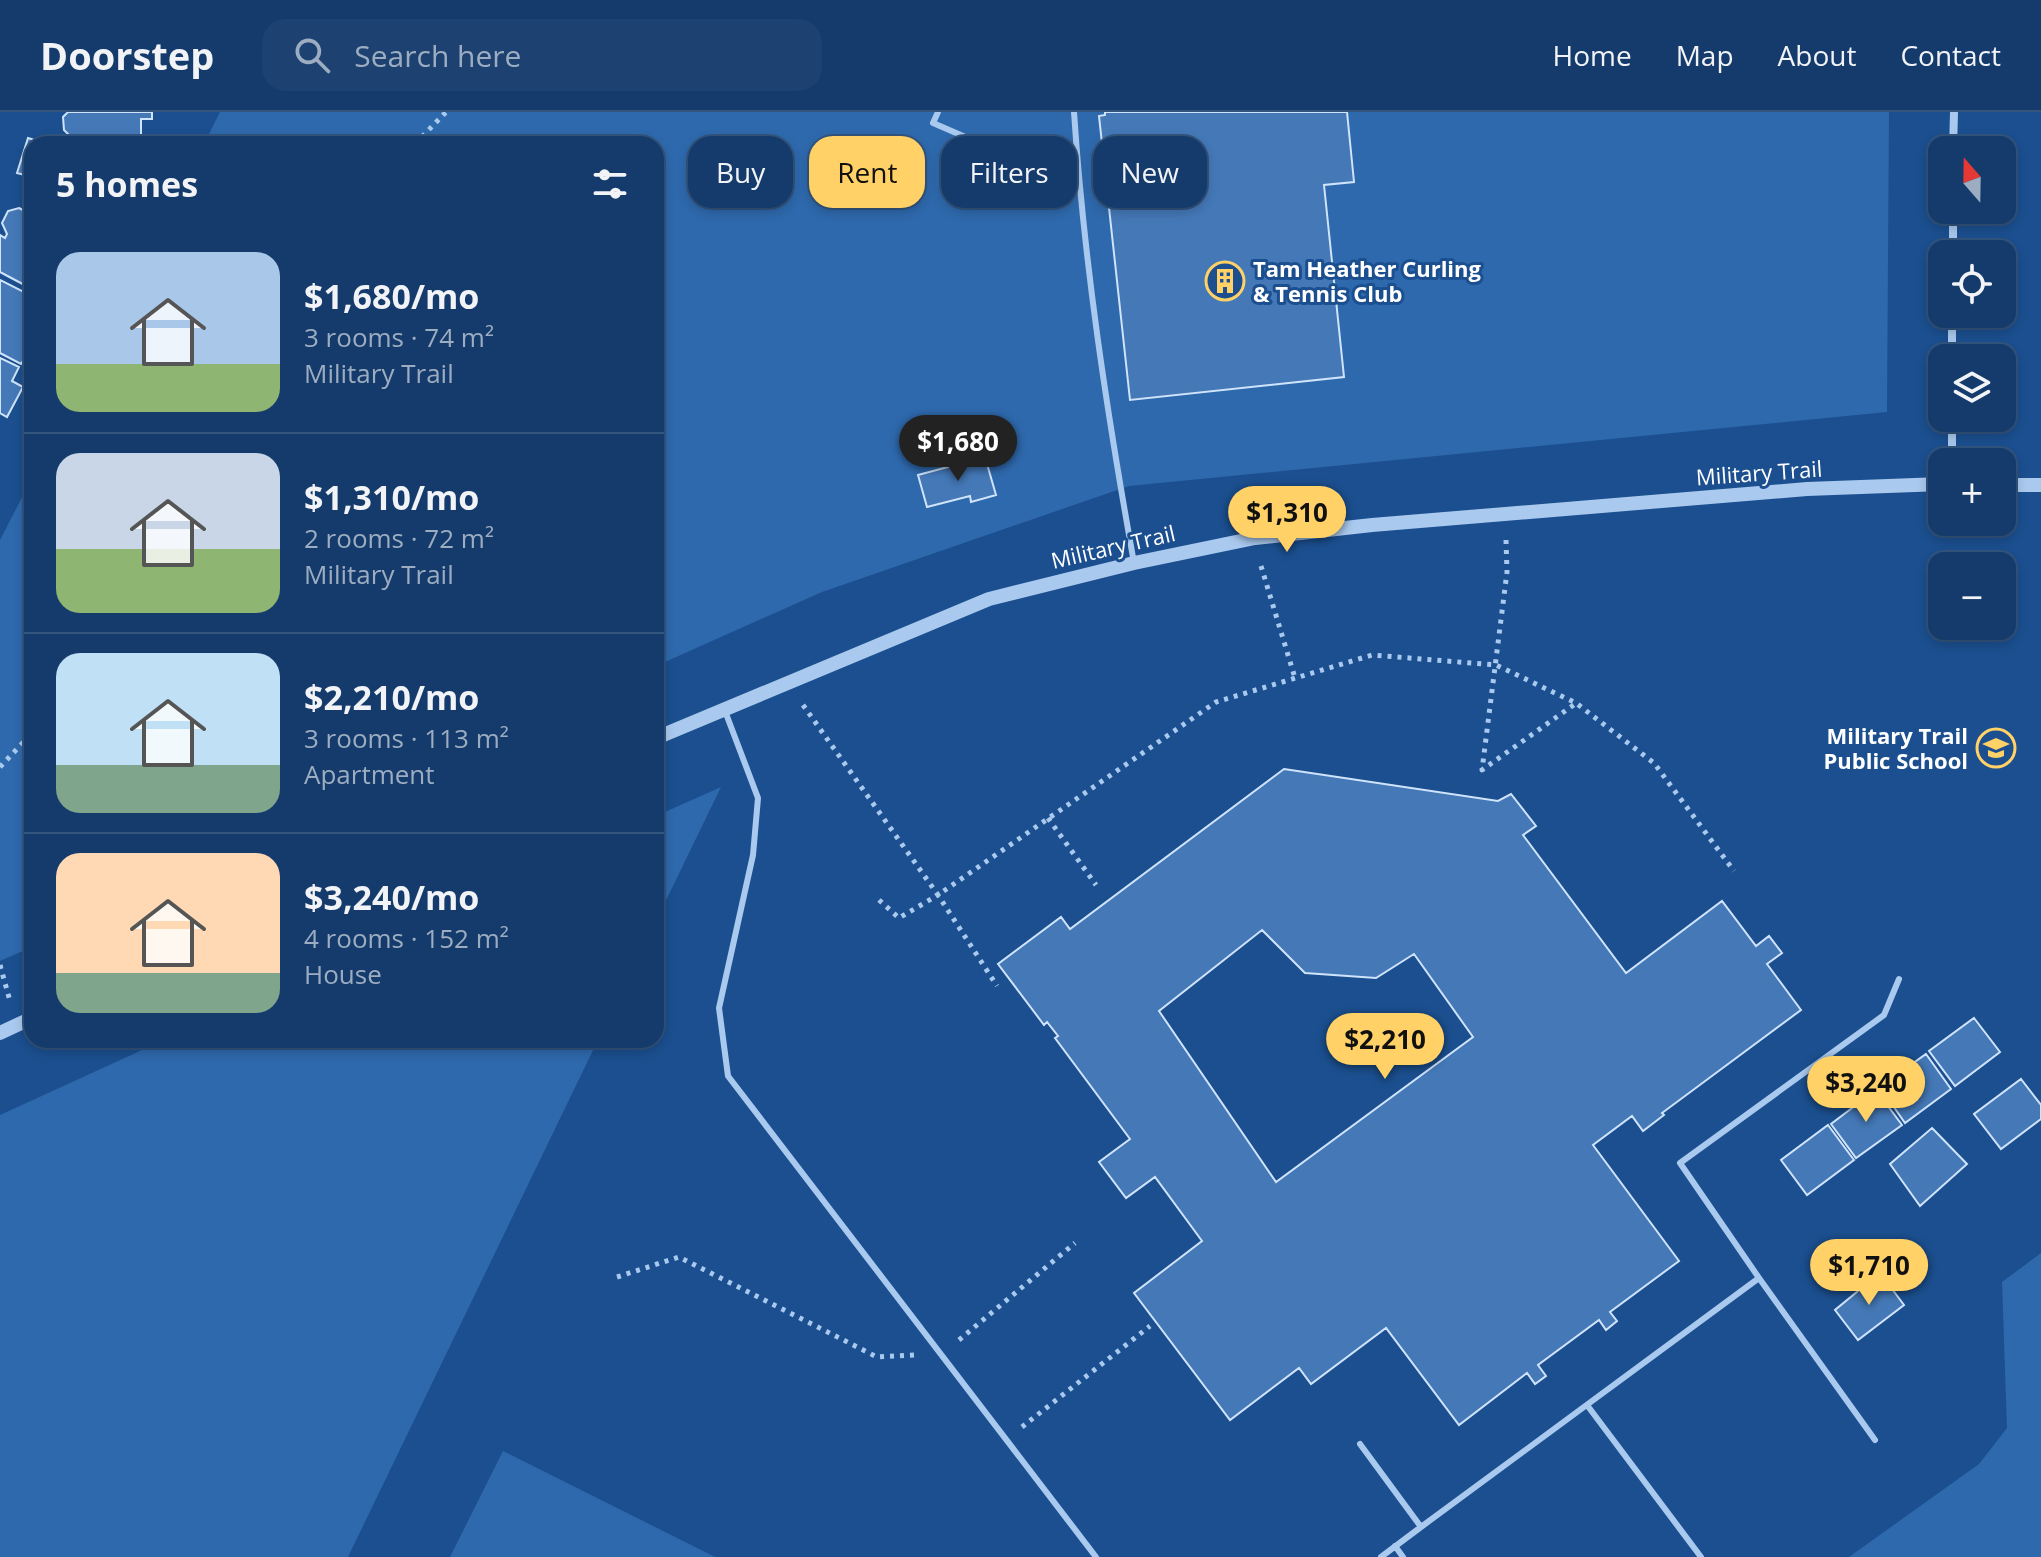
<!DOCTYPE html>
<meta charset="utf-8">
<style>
:root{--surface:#143b6b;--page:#1d4271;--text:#f1f3f6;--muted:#9dadc1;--line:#33557e;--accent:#ffd166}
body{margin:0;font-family:"Open Sans",sans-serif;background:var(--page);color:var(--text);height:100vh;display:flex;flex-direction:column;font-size:30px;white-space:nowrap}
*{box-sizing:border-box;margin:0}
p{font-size:26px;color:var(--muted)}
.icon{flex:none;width:44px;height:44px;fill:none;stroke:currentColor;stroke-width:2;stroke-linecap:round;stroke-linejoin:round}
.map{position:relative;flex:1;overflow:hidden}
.sheet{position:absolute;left:24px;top:24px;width:640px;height:912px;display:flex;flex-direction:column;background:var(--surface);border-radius:24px;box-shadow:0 4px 12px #0003,0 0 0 2px var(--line)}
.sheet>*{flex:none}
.banner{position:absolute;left:688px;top:24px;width:760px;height:72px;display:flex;gap:16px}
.needle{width:52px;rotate:340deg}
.buttons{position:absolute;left:1928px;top:24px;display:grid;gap:16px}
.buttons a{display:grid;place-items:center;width:88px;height:88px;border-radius:16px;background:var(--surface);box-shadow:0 4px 12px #0003,0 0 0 2px var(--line);font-size:40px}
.price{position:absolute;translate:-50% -68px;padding:0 18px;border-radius:28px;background:var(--accent);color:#111;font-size:26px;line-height:52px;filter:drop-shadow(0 2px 4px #0008)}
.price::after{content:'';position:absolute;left:50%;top:48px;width:24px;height:18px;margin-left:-12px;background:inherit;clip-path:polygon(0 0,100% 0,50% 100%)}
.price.on{background:#222;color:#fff}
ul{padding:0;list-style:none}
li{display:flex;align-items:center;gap:24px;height:200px;padding:0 32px}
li+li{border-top:2px solid var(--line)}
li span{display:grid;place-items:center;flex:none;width:224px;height:160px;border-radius:24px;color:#555}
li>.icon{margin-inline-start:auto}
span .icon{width:96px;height:96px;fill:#fffc;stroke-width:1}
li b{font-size:34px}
h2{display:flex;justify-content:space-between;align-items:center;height:96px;padding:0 32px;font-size:34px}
.tag{padding:0 28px;border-radius:24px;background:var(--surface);box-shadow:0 4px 12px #0003,0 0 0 2px var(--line);font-size:28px;line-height:72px}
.tag.on{background:var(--accent);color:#111}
header{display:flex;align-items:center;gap:48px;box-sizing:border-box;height:112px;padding:0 40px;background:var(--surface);border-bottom:2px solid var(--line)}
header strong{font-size:38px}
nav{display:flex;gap:44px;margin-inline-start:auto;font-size:28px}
.search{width:560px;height:72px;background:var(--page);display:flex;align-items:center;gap:20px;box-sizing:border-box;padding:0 28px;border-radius:24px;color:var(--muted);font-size:30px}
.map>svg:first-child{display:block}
.green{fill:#2e69ad}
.building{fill:#4478b7;stroke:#cfe3fa;stroke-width:2;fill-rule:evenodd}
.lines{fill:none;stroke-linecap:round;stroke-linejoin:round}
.path{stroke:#a9c9ee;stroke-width:5;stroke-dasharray:4 6;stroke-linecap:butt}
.service{stroke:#a9c9ee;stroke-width:6}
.minor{stroke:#a9c9ee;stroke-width:8}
.tertiary{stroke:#a9c9ee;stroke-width:14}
.labels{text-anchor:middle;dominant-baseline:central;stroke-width:6;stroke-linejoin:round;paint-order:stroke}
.poi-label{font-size:22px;font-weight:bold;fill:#fff;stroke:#1b4f8f;text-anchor:start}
.street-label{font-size:22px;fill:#fff;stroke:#1b4f8f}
</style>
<header>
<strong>Doorstep</strong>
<div class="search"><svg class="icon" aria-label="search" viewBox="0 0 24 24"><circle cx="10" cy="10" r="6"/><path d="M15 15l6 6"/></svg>Search here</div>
<nav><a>Home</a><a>Map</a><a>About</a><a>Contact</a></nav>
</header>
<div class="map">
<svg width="2041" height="1445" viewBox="0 0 2041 1445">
<rect width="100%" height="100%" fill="#1b4f8f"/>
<path class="green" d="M220 0H1889L1887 300 1129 374 822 480 656 554V32H204Z
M32 366V835L0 849V428Z
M721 675 656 809V704Z
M164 928H598L348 1445H0V1003Z
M2041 1141V1445H1849L1979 1352 2007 1316 2002 1170Z
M503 1339 715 1445H450Z"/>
<path class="building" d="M68 0H152V7H141V24L72 26 64 18 63 5Z
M1105 0H1347L1354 70 1324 73 1344 265 1130 288 1099 4 1105 3Z
M28 26 48 32H32V65L17 61Z
M19 96 32 103V177L0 160V123L5 126 7 122 2 111 8 99Z
M0 168 32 184V234L21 252 0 241Z
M0 246 19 255 12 269 23 275 7 305 0 301Z
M985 345 996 383 971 390 970 384 927 395 918 363Z
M1284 657 1498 689 1511 682 1536 714 1523 723 1626 861 1722 789 1756 834 1769 824 1782 841 1767 852 1801 898 1662 1001 1664 1003 1643 1019 1632 1004 1593 1033 1679 1149 1610 1200 1617 1209 1606 1218 1599 1208 1538 1253 1546 1264 1535 1272 1527 1261 1459 1313 1386 1216 1311 1272 1299 1256 1230 1308 1134 1181 1202 1129 1155 1065 1126 1086 1099 1050 1130 1027 1055 926 1058 924 1047 910 1044 913 998 852 1061 805 1070 817ZM1262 818 1305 861 1376 866 1414 842 1473 925 1276 1070 1159 899Z
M1974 906 2000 940 1955 974 1929 939Z
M1926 942 1951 977 1905 1011 1880 975Z
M2021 967 2041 993V1007L2001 1037 1974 1002Z
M1876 978 1902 1013 1856 1046 1831 1012Z
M1828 1013 1854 1048 1807 1083 1781 1048Z
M1932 1016 1967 1052 1920 1094 1890 1052Z
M1880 1161 1904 1193 1858 1228 1835 1198Z"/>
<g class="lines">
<path class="path" d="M415 32 446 0
M1506 428 1507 460 1482 658 1575 592
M1261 454 1295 566
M803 593 938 783 1216 590 1372 543 1496 553 1576 591 1654 651 1734 759
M0 655 32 621
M1048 706 1096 773
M879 788 899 806 938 783 997 874
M0 853 10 889
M617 1165 679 1145 877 1245 914 1243
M959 1228 1075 1131
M1022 1315 1150 1214"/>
<path class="service" d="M938 0 933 11 1079 74
M1074 0C1084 151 1107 301 1134 451
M725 599 758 686 753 743 719 896 728 964 1096 1445
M1759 1166 1875 1328
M1587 1293 1701 1445
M1360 1332 1421 1415 1381 1445
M1421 1415 1759 1166 1680 1051 1884 903 1899 867
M1395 1434 1403 1445"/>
<path class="minor" d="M1953 38 1954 0
M1953 142V98
M1952 246V202
M1952 306V350"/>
<path class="tertiary" d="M2002 373H2041
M656 626 989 487 1134 451 1255 426 1372 413 1807 377 1942 372
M0 921 32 906"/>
</g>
<defs>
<g id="building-ring" transform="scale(2)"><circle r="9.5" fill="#1b4f8f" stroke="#ffd166" stroke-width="1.5"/><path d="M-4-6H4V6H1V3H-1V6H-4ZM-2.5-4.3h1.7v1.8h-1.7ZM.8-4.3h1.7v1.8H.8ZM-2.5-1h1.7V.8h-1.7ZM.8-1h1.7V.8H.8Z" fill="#ffd166"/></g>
<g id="school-ring" transform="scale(2)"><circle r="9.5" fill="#1b4f8f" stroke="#ffd166" stroke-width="1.5"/><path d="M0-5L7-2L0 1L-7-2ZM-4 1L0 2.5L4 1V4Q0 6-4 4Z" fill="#ffd166"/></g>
</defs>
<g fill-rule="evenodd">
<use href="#building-ring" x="1225" y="169"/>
<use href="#school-ring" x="1996" y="636"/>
</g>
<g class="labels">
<g class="poi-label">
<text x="1253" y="156">Tam Heather Curling<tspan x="1253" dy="25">&amp; Tennis Club</tspan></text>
<text x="1968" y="623" text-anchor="end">Military Trail<tspan x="1968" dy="25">Public School</tspan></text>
</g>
<g class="street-label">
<text transform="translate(1759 360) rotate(-4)">Military Trail</text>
<text transform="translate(1113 434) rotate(-13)">Military Trail</text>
</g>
</g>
</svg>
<div class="buttons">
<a><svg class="needle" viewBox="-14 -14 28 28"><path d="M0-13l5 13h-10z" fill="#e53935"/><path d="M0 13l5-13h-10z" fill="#9dadc1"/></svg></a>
<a><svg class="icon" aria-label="locate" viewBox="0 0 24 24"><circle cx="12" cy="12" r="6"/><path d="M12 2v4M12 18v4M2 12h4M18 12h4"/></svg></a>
<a><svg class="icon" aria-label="layers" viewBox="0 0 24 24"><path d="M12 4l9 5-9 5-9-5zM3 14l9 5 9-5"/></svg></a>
<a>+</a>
<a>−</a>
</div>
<b class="price on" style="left:958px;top:371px">$1,680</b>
<b class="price" style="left:1287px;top:442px">$1,310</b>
<b class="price" style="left:1385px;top:969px">$2,210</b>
<b class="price" style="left:1866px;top:1012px">$3,240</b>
<b class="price" style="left:1869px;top:1195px">$1,710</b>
<div class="banner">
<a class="tag">Buy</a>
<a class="tag on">Rent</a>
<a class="tag">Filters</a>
<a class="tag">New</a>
</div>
<section class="sheet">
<h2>5 homes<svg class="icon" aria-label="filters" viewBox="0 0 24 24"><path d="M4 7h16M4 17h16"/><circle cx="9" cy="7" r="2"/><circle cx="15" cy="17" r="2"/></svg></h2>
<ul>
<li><span style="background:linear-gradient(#a9c7e8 70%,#8fb573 0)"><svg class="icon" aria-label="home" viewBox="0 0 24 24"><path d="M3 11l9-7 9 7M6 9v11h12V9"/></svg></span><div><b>$1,680/mo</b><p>3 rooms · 74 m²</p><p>Military Trail</p></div></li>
<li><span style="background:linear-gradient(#c9d6e8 60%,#8fb573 0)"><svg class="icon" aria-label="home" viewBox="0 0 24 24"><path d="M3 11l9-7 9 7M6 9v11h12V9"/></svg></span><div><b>$1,310/mo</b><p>2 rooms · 72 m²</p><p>Military Trail</p></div></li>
<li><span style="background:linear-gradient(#bfe0f5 70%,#7fa58c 0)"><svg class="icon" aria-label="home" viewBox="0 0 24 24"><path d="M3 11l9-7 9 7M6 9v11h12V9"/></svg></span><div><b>$2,210/mo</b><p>3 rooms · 113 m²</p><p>Apartment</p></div></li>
<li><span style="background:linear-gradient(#ffd9b3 75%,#7fa58c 0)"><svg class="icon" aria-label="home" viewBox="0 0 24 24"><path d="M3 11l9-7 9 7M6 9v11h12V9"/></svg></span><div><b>$3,240/mo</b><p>4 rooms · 152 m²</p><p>House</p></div></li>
</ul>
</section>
</div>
